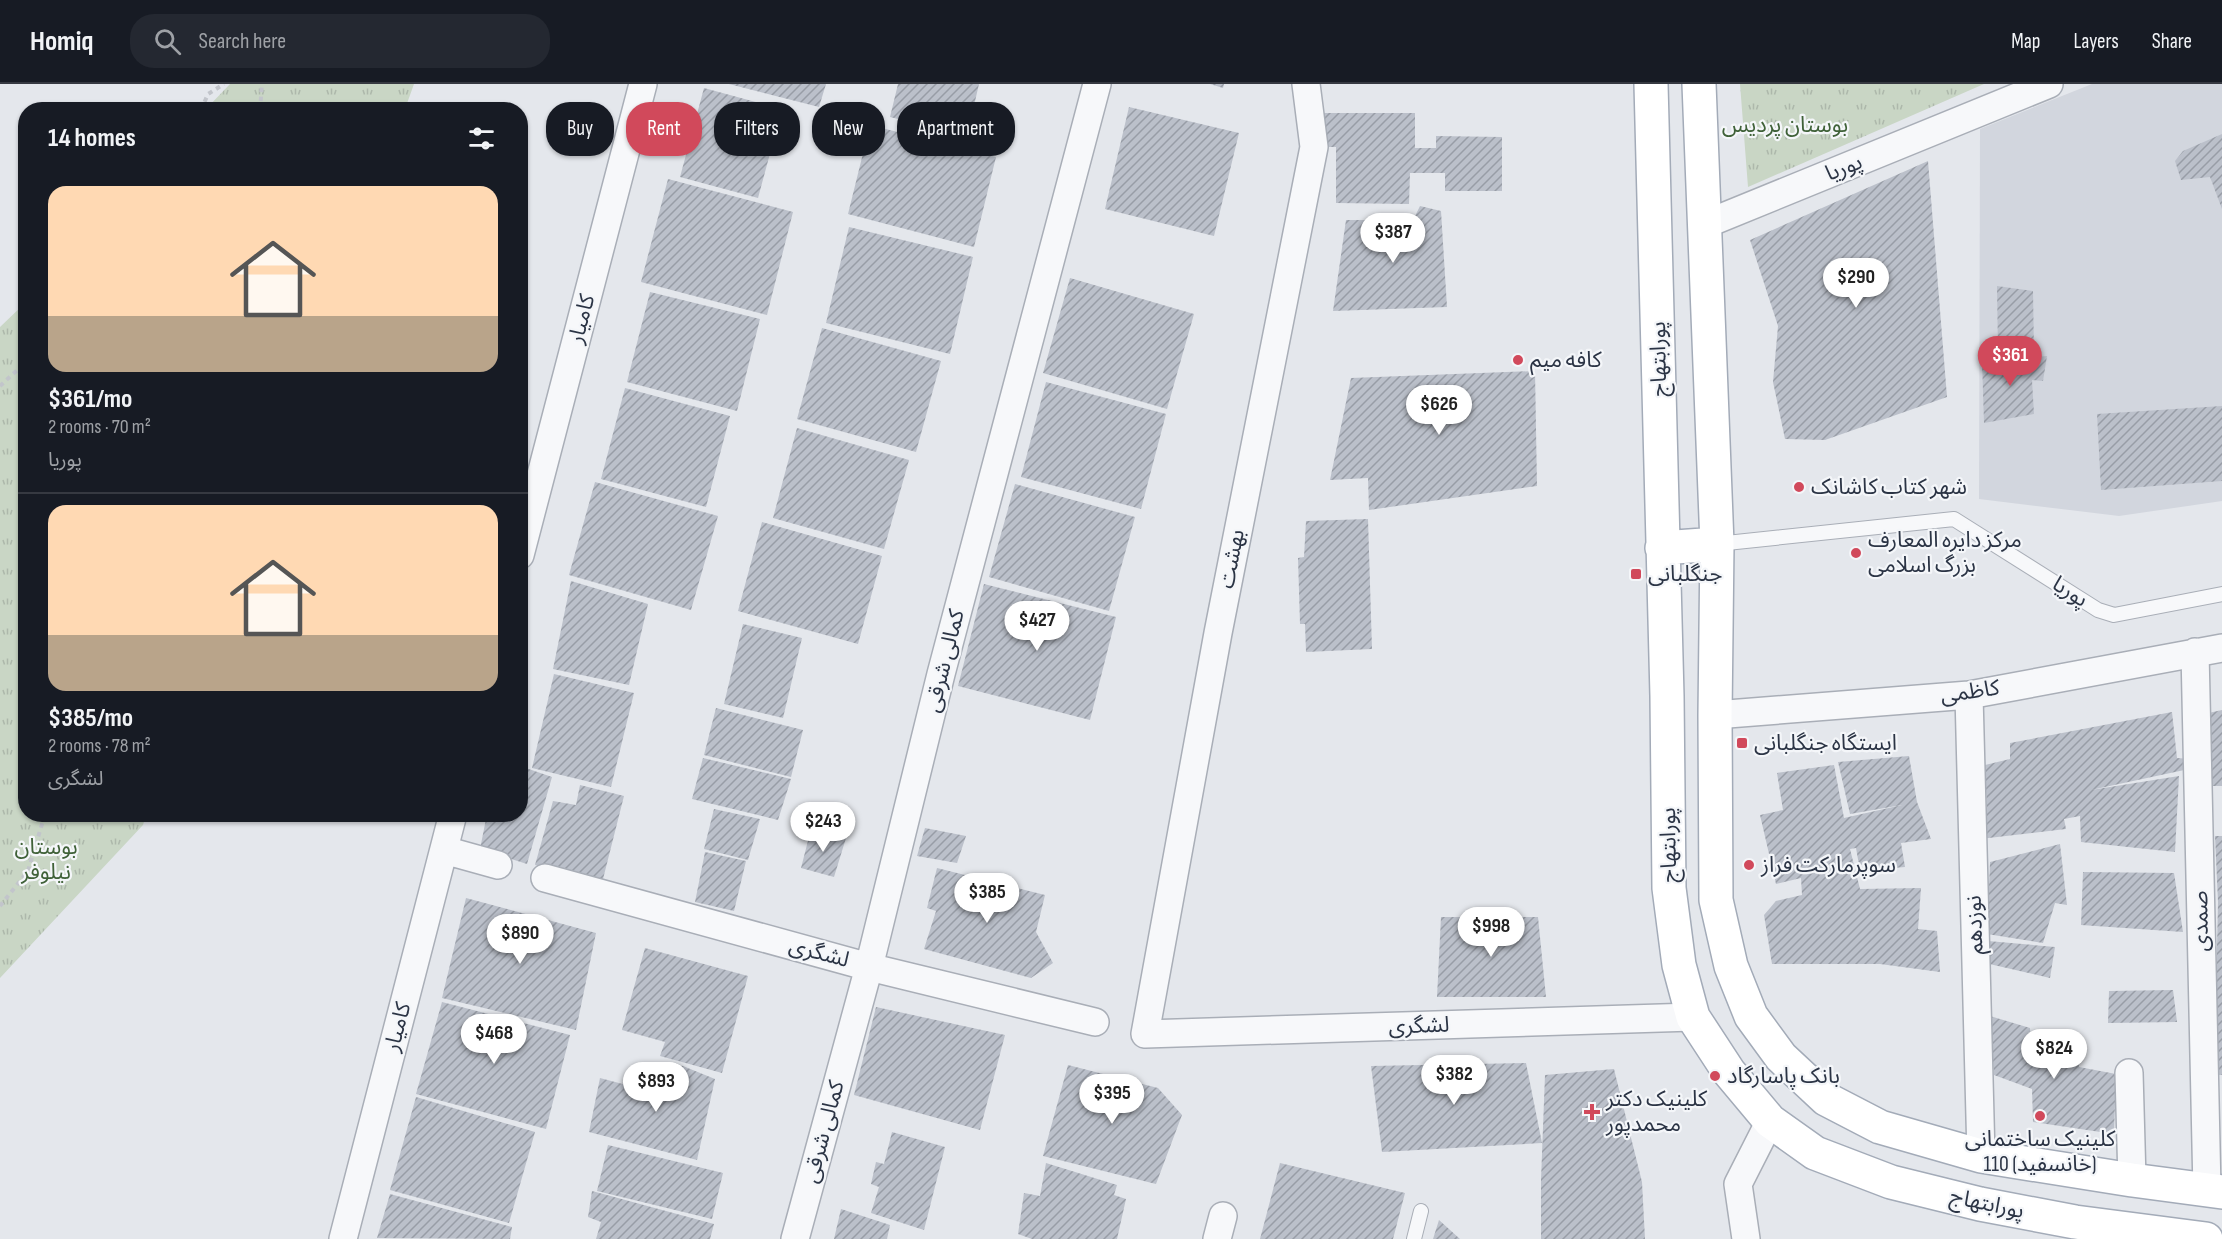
<!DOCTYPE html>
<meta charset="utf-8">
<style>
:root{--surface:#171b24;--page:#242831;--text:#f1f3f6;--muted:#9ea1a6;--line:#363941;--accent:#d1495b}
body{margin:0;font-family:"Sofia Sans Condensed","Noto Sans Arabic",sans-serif;background:var(--page);color:var(--text);height:100vh;display:flex;flex-direction:column;font-size:22px;white-space:nowrap}
*{box-sizing:border-box;margin:0}
p{font-size:20px;color:var(--muted)}
.icon{flex:none;width:33px;height:33px;fill:none;stroke:currentColor;stroke-width:2;stroke-linecap:round;stroke-linejoin:round}
.map{position:relative;flex:1;overflow:hidden}
.sheet{position:absolute;left:18px;top:18px;width:510px;height:720px;display:flex;flex-direction:column;background:var(--surface);border-radius:24px;box-shadow:0 2px 4px #0004}
.sheet>*{flex:none}
.hud{position:absolute;left:546px;top:18px;width:570px;height:54px;display:flex;gap:12px}
.price{position:absolute;translate:-50% -51px;padding:0 14px;border-radius:21px;background:#fff;color:#222;font-size:20px;line-height:39px;filter:drop-shadow(0 2px 3px #0008)}
.price::after{content:'';position:absolute;left:50%;top:36px;width:18px;height:14px;margin-left:-9px;background:inherit;clip-path:polygon(0 0,100% 0,50% 100%)}
.price.selected{background:var(--accent);color:#fff}
ul{padding:0;list-style:none}
li{display:grid;align-content:center;gap:12px;height:318px;padding:0 30px}
li+li{border-top:2px solid var(--line)}
li span{display:grid;place-items:center;height:186px;border-radius:18px;color:#555}
li>.icon{margin-inline-start:auto}
span .icon{width:108px;height:108px;fill:#fffc;stroke-width:1}
li b{font-size:26px}
h2{display:flex;justify-content:space-between;align-items:center;height:72px;padding:0 30px;font-size:26px}
.pill{padding:0 21px;border-radius:24px;background:var(--surface);box-shadow:0 2px 4px #0004;font-size:21px;line-height:54px}
.pill.selected{background:var(--accent);color:#fff}
header{display:flex;align-items:center;gap:36px;box-sizing:border-box;height:84px;padding:0 30px;background:var(--surface);border-bottom:2px solid var(--line)}
header strong{font-size:28px}
nav{display:flex;gap:33px;margin-inline-start:auto;font-size:21px}
.search{width:420px;height:54px;background:var(--page);display:flex;align-items:center;gap:15px;box-sizing:border-box;padding:0 21px;border-radius:24px;color:var(--muted);font-size:22px}
.map>svg:first-child{display:block}
.built{fill:#d2d6de}
.park{fill:url(#park-tufts)}
.building{fill:url(#building-hatch)}
.lines{fill:none;stroke-linecap:round;stroke-linejoin:round}
.service-casing{stroke:#a9aeb7;stroke-width:16}
.minor-casing{stroke:#a9aeb7;stroke-width:30}
.primary-casing{stroke:#a3abb8;stroke-width:36}
.path{stroke:#c2c5cb;stroke-width:4;stroke-dasharray:4.5 4.5;stroke-linecap:butt}
.service{stroke:#f7f8fa;stroke-width:14}
.minor{stroke:#f7f8fa;stroke-width:27}
.primary{stroke:#fff;stroke-width:33}
.poi-dot{fill:#d1495b;stroke:#f4f6f9;stroke-width:2}
.labels{text-anchor:middle;dominant-baseline:central;stroke-width:4.5;stroke-linejoin:round;paint-order:stroke}
.park-label{font-size:22px;fill:#3f6138;stroke:#f4f6f9}
.street-label{font-size:22px;fill:#2b3445;stroke:#f4f6f9}
.poi-label{font-size:22px;fill:#2b3445;stroke:#f4f6f9;text-anchor:start}
</style>
<header>
<strong>Homiq</strong>
<div class="search"><svg class="icon" aria-label="search" viewBox="0 0 24 24"><circle cx="10" cy="10" r="6"/><path d="M15 15l6 6"/></svg>Search here</div>
<nav><a>Map</a><a>Layers</a><a>Share</a></nav>
</header>
<div class="map">
<svg width="2222" height="1155" viewBox="0 0 2222 1155">
<defs>
<pattern id="park-tufts" width="24" height="20" patternUnits="userSpaceOnUse" patternTransform="scale(1.5)"><rect width="24" height="20" fill="#c9d6c5"/><path d="M3 7l-1-3M5 7V3M7 7l1-3M15 17l-1-3M17 17v-4M19 17l1-3" fill="none" stroke="#adb8ab"/></pattern>
<pattern id="building-hatch" width="6" height="6" patternUnits="userSpaceOnUse" patternTransform="scale(1.5)"><rect width="6" height="6" fill="#bbc0ca"/><path d="M-1 1l2-2M0 6l6-6M5 7l2-2" fill="none" stroke="#989da6"/></pattern>
</defs>
<rect width="100%" height="100%" fill="#e4e7ec"/>
<path class="built" d="M2092 0H2222V417L2119 432 1979 415 1980 45Z"/>
<path class="park" d="M230 0H414L405 25H206Z
M1740 0H1984L1748 103Z
M25 219 26 730 146 731 143 741 0 894V243Z"/>
<path class="building" d="M729 0H826L819 23Z
M898 0H979L967 52 890 33Z
M1210 0H1224L1223 4Z
M704 4 782 25 758 114 680 93Z
M1129 23 1239 49 1214 152 1105 125Z
M1322 29H1415V64H1436V52L1502 53V107H1445V89H1410L1409 120 1336 119V63H1322Z
M870 41 996 73 974 163 848 130Z
M2222 50V125L2210 93 2181 96 2175 77 2183 67Z
M1928 77 1947 313 1825 356 1785 355 1773 298 1778 242 1750 156Z
M668 95 793 128 767 231 641 198Z
M1420 122 1441 127 1447 223 1333 227 1346 136H1413Z
M849 143 973 173 950 270 826 239Z
M1070 194 1194 230 1167 325 1043 289Z
M1997 202 2033 207 2034 269 1998 270Z
M650 208 760 235 737 327 627 298Z
M822 244 941 277 916 368 797 335Z
M2047 272 2043 297 2032 296 2034 330 1984 339 1982 277Z
M1535 287 1537 402 1369 426 1368 394 1330 396 1351 294Z
M1046 298 1166 330 1141 425 1021 393Z
M625 304 730 332 706 423 601 395Z
M2222 322V397L2101 406 2097 330Z
M797 344 909 376 884 465 773 434Z
M595 398 718 432 691 526 569 491Z
M1015 400 1135 433 1109 527 989 493Z
M1368 435 1372 565 1306 568 1305 540H1300L1298 474 1304 473 1306 437Z
M762 438 882 472 858 560 738 527Z
M571 497 648 520 629 601 553 585Z
M984 500 1116 533 1090 636 958 602Z
M743 540 802 554 783 634 724 620Z
M554 590 634 609 611 703 532 684Z
M716 624 803 646 791 693 704 671Z
M2222 626V702H2208L2204 630Z
M2172 628 2177 674 2190 675 2189 685 2091 706 2179 692 2175 768 2081 758 2080 732 2064 735 2066 745 1980 755 1978 728 1987 727 1985 681 2010 675V659Z
M1909 672 1917 718 1931 755 1901 759 1905 783 1871 786V779L1859 781 1856 764 1850 765 1860 805 1921 804 1918 845 1937 847 1940 888 1880 880H1772L1764 831 1776 817 1802 811 1801 794 1776 800 1760 731 1783 726 1777 689 1834 681 1844 734 1902 721 1850 730 1838 678Z
M703 674 791 695 778 736 692 715Z
M520 682 552 693 527 780 480 765 487 730H520Z
M580 701 624 712 602 799 535 781 553 717 576 721Z
M714 725 760 735 748 776 704 765Z
M925 744 966 752 957 779 917 772Z
M811 745 846 754 834 793 801 784Z
M2215 752H2222V991H2219L2216 908 2218 818Z
M2060 760 2067 821 2055 819 2043 859 1987 850 1990 778Z
M705 768 746 777 734 827 695 818Z
M937 784 1045 811 1036 848 1053 879 1031 894 924 865 936 827 927 824Z
M2083 788 2174 789 2183 848 2081 841Z
M466 814 596 849 576 946 442 914Z
M1441 833H1538L1546 913H1437Z
M1988 857 2055 863 2050 894 1985 879Z
M645 864 748 892 722 989 660 972 665 958 622 946Z
M2173 906 2177 938 2108 939 2109 907Z
M442 918 570 951 546 1045 416 1010Z
M876 923 1005 951 980 1046 854 1011Z
M1990 932 2030 944 2031 962 2077 961 2079 983 2116 990 2114 1050 2033 1038 2032 1005 1994 991Z
M673 978 715 995 697 1076 589 1048 600 994 664 1011Z
M1526 979 1542 1059 1382 1068 1371 982Z
M1068 981 1158 1004 1182 1031 1156 1100 1043 1072Z
M1614 985 1642 1098 1645 1155H1541V1096L1545 991Z
M416 1013 535 1048 509 1139 390 1106Z
M892 1048 945 1063 924 1146 871 1129 879 1103 871 1100 876 1078 884 1080Z
M608 1061 723 1089 712 1135 597 1107Z
M1046 1079 1117 1101 1114 1111 1126 1115 1117 1155H1032L1018 1150 1024 1109 1040 1112Z
M1280 1079 1405 1109 1393 1155H1260Z
M592 1107 714 1140 710 1155H596L601 1138 588 1133Z
M390 1110 512 1143 510 1155 377 1154Z
M841 1125 890 1141 887 1155H834Z
M1439 1136 1460 1155H1433Z"/>
<g class="lines">
<g class="service-casing">
<path id="service" d="M1717 460 1954 435 2098 526 2114 531 2222 510
M1414 1155 1421 1127"/>
</g>
<g class="minor-casing">
<path id="minor" d="M1306 0 1314 63 1218 549 1145 950 1693 933
M1706 140 2049 0
M520 471 643 0
M2195 568 2207 1106
M1969 611 1981 1072
M1715 631 1969 611 2222 564
M444 766 498 781
M545 794 869 883 1095 938
M2129 989 2132 1096
M343 1155 453 730
M795 1155 869 883 941 590 1097 0
M1217 1155 1223 1132
M1746 1155 1738 1100 1770 1037"/>
</g>
<g class="primary-casing">
<path id="primary" d="M1651 0 1667 612 1669 804 1679 881 1693 933 1729 988 1770 1037 1815 1069 1891 1098 1980 1120 2075 1138 2206 1155
M1699 0 1717 460 1715 631 1716 816 1731 882 1751 932 1781 973 1826 1015 1880 1043 1981 1072 2132 1096 2222 1108
M1662 464 1717 460"/>
</g>
<path class="path" d="M201 26 208 10 224 0
M260 26 262 0
M0 302 26 278
M0 822 28 787 45 730"/>
<use href="#service" class="service"/>
<use href="#minor" class="minor"/>
<use href="#primary" class="primary"/>
</g>
<g class="poi-dot">
<circle cx="1518" cy="276" r="6"/>
<circle cx="1799" cy="403" r="6"/>
<circle cx="1856" cy="469" r="6"/>
<rect x="1630" y="484" width="12" height="12" rx="3"/>
<rect x="1736" y="653" width="12" height="12" rx="3"/>
<circle cx="1749" cy="781" r="6"/>
<circle cx="1715" cy="992" r="6"/>
<path d="M1589 1019h6v6h6v6h-6v6h-6v-6h-6v-6h6z"/>
<circle cx="2040" cy="1032" r="6"/>
</g>
<g class="labels">
<g class="park-label">
<text x="1785" y="41">بوستان پردیس</text>
<text x="46" y="763">بوستان<tspan x="46" dy="25">نیلوفر</tspan></text>
</g>
<g class="street-label">
<text transform="translate(1844 84) rotate(-22)">پوریا</text>
<text transform="translate(582 235) rotate(-75)">کامیار</text>
<text transform="translate(1659 275) rotate(-91)">پورابتهاج</text>
<text transform="translate(1232 475) rotate(-79)">بهشت</text>
<text transform="translate(2070 508) rotate(32)">پوریا</text>
<text transform="translate(945 577) rotate(-76)">کمالی شرقی</text>
<text transform="translate(1970 608) rotate(-8)">کاظمی</text>
<text transform="translate(1669 761) rotate(-91)">پورابتهاج</text>
<text transform="translate(2201 837) rotate(-91)">صمدی</text>
<text transform="translate(1975 841) rotate(-92)">نوزدهم</text>
<text transform="translate(819 869) rotate(15)">لشگری</text>
<text transform="translate(1419 942) rotate(-2)">لشگری</text>
<text transform="translate(398 943) rotate(-75)">کامیار</text>
<text transform="translate(824 1048) rotate(-75)">کمالی شرقی</text>
<text transform="translate(1987 1120) rotate(12)">پورابتهاج</text>
</g>
<g class="poi-label">
<text x="1530" y="276">کافه میم</text>
<text x="1811" y="403">شهر کتاب کاشانک</text>
<text x="1868" y="456">مرکز دایره المعارف<tspan x="1868" dy="25">بزرگ اسلامی</tspan></text>
<text x="1648" y="490">جنگلبانی</text>
<text x="1754" y="659">ایستگاه جنگلبانی</text>
<text x="1761" y="781">سوپرمارکت فراز</text>
<text x="1727" y="992">بانک پاسارگاد</text>
<text x="1606" y="1015">کلینیک دکتر<tspan x="1606" dy="25">محمدپور</tspan></text>
<text x="2040" y="1055" text-anchor="middle">کلینیک ساختمانی<tspan x="2040" dy="25">110 (خانسفید)</tspan></text>
</g>
</g>
</svg>
<b class="price" style="left:1393px;top:180px">$387</b>
<b class="price" style="left:1856px;top:225px">$290</b>
<b class="price selected" style="left:2010px;top:303px">$361</b>
<b class="price" style="left:1439px;top:352px">$626</b>
<b class="price" style="left:1037px;top:568px">$427</b>
<b class="price" style="left:823px;top:769px">$243</b>
<b class="price" style="left:987px;top:840px">$385</b>
<b class="price" style="left:1491px;top:874px">$998</b>
<b class="price" style="left:520px;top:881px">$890</b>
<b class="price" style="left:494px;top:981px">$468</b>
<b class="price" style="left:2054px;top:996px">$824</b>
<b class="price" style="left:1454px;top:1022px">$382</b>
<b class="price" style="left:656px;top:1029px">$893</b>
<b class="price" style="left:1112px;top:1041px">$395</b>
<div class="hud">
<a class="pill">Buy</a>
<a class="pill selected">Rent</a>
<a class="pill">Filters</a>
<a class="pill">New</a>
<a class="pill">Apartment</a>
</div>
<section class="sheet">
<h2>14 homes<svg class="icon" aria-label="filters" viewBox="0 0 24 24"><path d="M4 7h16M4 17h16"/><circle cx="9" cy="7" r="2"/><circle cx="15" cy="17" r="2"/></svg></h2>
<ul>
<li><span style="background:linear-gradient(#ffd9b3 70%,#b9a48a 0)"><svg class="icon" aria-label="home" viewBox="0 0 24 24"><path d="M3 11l9-7 9 7M6 9v11h12V9"/></svg></span><div><b>$361/mo</b><p>2 rooms · 70 m²</p><p>پوریا</p></div></li>
<li><span style="background:linear-gradient(#ffd9b3 70%,#b9a48a 0)"><svg class="icon" aria-label="home" viewBox="0 0 24 24"><path d="M3 11l9-7 9 7M6 9v11h12V9"/></svg></span><div><b>$385/mo</b><p>2 rooms · 78 m²</p><p>لشگری</p></div></li>
</ul>
</section>
</div>
